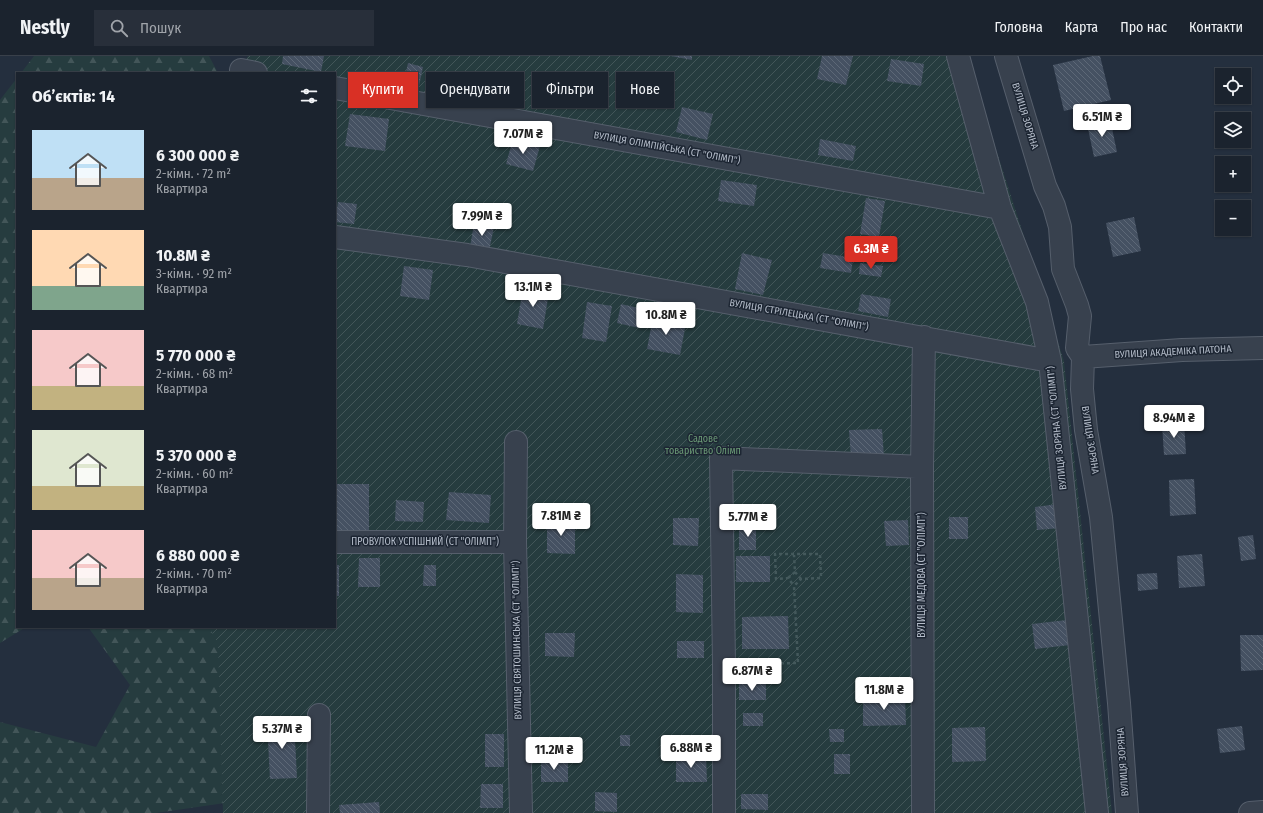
<!DOCTYPE html>
<html lang="uk">
<meta charset="utf-8">
<style>
:root{--surface:#1b232e;--page:#282f3a;--text:#f1f3f6;--muted:#a0a4aa;--line:#39404a;--accent:#d93025}
body{margin:0;font-family:"Fira Sans Condensed",sans-serif;background:var(--page);color:var(--text);height:100vh;display:flex;flex-direction:column;font-size:15px;white-space:nowrap}
*{box-sizing:border-box;margin:0}
p{font-size:13px;color:var(--muted)}
.icon{flex:none;width:22px;height:22px;fill:none;stroke:currentColor;stroke-width:2;stroke-linecap:round;stroke-linejoin:round}
.map{position:relative;flex:1;overflow:hidden}
.drawer{position:absolute;left:16px;top:16px;width:320px;height:556px;display:flex;flex-direction:column;background:var(--surface);border-radius:0px;box-shadow:0 1px 3px #0004,0 0 0 1px var(--line)}
.drawer>*{flex:none}
.guide{position:absolute;left:348px;top:16px;width:380px;height:36px;display:flex;gap:8px}
.tools{position:absolute;left:1215px;top:12px;display:grid;gap:8px}
.tools a{display:grid;place-items:center;width:36px;height:36px;border-radius:0px;background:var(--surface);box-shadow:0 1px 3px #0004,0 0 0 1px var(--line);font-size:20px}
.price{position:absolute;translate:-50% -34px;padding:0 9px;border-radius:4px;background:#fff;color:#222;font-size:13px;line-height:26px;filter:drop-shadow(0 1px 2px #0008)}
.price::after{content:'';position:absolute;left:50%;top:24px;width:12px;height:9px;margin-left:-6px;background:inherit;clip-path:polygon(0 0,100% 0,50% 100%)}
.price.on{background:var(--accent);color:#fff}
ul{padding:0;list-style:none}
li{display:flex;align-items:center;gap:12px;height:100px;padding:0 16px}
li span{display:grid;place-items:center;flex:none;width:112px;height:80px;border-radius:0px;color:#555}
li>.icon{margin-inline-start:auto}
span .icon{width:48px;height:48px;fill:#fffc;stroke-width:1}
li b{font-size:17px}
h2{display:flex;justify-content:space-between;align-items:center;height:48px;padding:0 16px;font-size:17px}
.chip{padding:0 14px;border-radius:0px;background:var(--surface);box-shadow:0 1px 3px #0004,0 0 0 1px var(--line);font-size:14px;line-height:36px}
.chip.on{background:var(--accent);color:#fff}
header{display:flex;align-items:center;gap:24px;box-sizing:border-box;height:56px;padding:0 20px;background:var(--surface);border-bottom:1px solid var(--line)}
header strong{font-size:19px}
nav{display:flex;gap:22px;margin-inline-start:auto;font-size:14px}
.search{width:280px;height:36px;background:var(--page);display:flex;align-items:center;gap:10px;box-sizing:border-box;padding:0 14px;border-radius:0px;color:var(--muted);font-size:15px}
.map>svg:first-child{display:block}
.forest{fill:url(#forest-firs)}
.garden{fill:url(#garden-furrows)}
.building{fill:url(#building-back-hatch)}
.lines{fill:none;stroke-linecap:round;stroke-linejoin:round}
.street-casing{stroke:#565f6c;stroke-width:24}
.path{stroke:#44595c;stroke-width:2.5;stroke-dasharray:3 3;stroke-linecap:butt}
.street{stroke:#38414e;stroke-width:22}
.labels{text-anchor:middle;dominant-baseline:central;stroke-width:3;stroke-linejoin:round;paint-order:stroke}
.street-label{font-size:10px;fill:#b4bcc9;stroke:#1d2633}
.park-label{font-size:10px;fill:#6b9a76;stroke:#1d2633}
</style>
<header>
<strong>Nestly</strong>
<div class="search"><svg class="icon" aria-label="search" viewBox="0 0 24 24"><circle cx="10" cy="10" r="6"/><path d="M15 15l6 6"/></svg>Пошук</div>
<nav><a>Головна</a><a>Карта</a><a>Про нас</a><a>Контакти</a></nav>
</header>
<div class="map">
<svg width="1263" height="757" viewBox="0 0 1263 757">
<defs>
<pattern id="forest-firs" width="22" height="20" patternUnits="userSpaceOnUse"><rect width="22" height="20" fill="#263c3f"/><path d="M5 1l3.5 6h-7zM16 11l3.5 6h-7z" fill="#435659"/></pattern>
<pattern id="garden-furrows" width="10" height="10" patternUnits="userSpaceOnUse"><rect width="10" height="10" fill="#263c3f"/><path d="M-1 1l2-2M0 10L10 0M9 11l2-2" fill="none" stroke="#435659"/></pattern>
<pattern id="building-back-hatch" width="6" height="6" patternUnits="userSpaceOnUse"><rect width="6" height="6" fill="#455162"/><path d="M-1 5l2 2M0 0l6 6M5-1l2 2" fill="none" stroke="#5d6877"/></pattern>
</defs>
<rect width="100%" height="100%" fill="#242f3e"/>
<path class="forest" d="M34 0H209L218 17H21Z
M17 22V571H26L0 587V44Z
M88 571H215L259 742 156 757H0V666L96 691 130 629Z"/>
<path class="garden" d="M248 0H966L1064 305 1112 757H223L218 588 209 571H335V17H238Z"/>
<path class="building" d="M283 0H324L321 16 282 8Z
M671 0H692V4Z
M822 0H853L846 29 817 23Z
M1093 0H1100L1111 44 1064 55 1053 9Z
M891 3 924 8 921 30 887 25Z
M408 7 423 11 419 30 404 26Z
M485 21 510 24 508 41 483 38Z
M682 51 713 58 707 84 676 76Z
M350 58 389 63 385 95 345 90Z
M1110 63 1117 96 1094 101 1087 68Z
M513 83 540 90 533 115 506 108Z
M820 83 856 90 853 105 818 99Z
M721 124 757 129 754 150 718 145Z
M866 142 885 145 879 181 860 178Z
M338 146 357 148 354 168 335 166Z
M1134 161 1141 195 1113 201 1106 167Z
M474 168 494 171 489 195 470 191Z
M742 197 772 204 763 239 735 233Z
M823 197 853 202 851 217 820 212Z
M860 207 883 210 881 221 859 218Z
M404 210 433 214 429 244 400 240Z
M523 232 549 236 543 273 517 268Z
M861 238 891 243 888 261 858 255Z
M587 246 612 250 606 286 582 282Z
M621 248 643 253 639 272 617 267Z
M653 261 686 267 680 299 647 293Z
M1184 366 1186 398 1164 399 1162 368Z
M882 373 884 401 851 402 849 374Z
M1194 423 1196 458 1170 460 1169 424Z
M335 428H369V475H335Z
M449 436 491 439 489 467 446 464Z
M396 444 424 446 423 466 395 465Z
M1058 448 1061 472 1037 474 1035 451Z
M949 461H968V483H949Z
M673 462H699L698 490 673 489Z
M908 464 909 489 886 490 884 465Z
M547 465H575V498L547 497Z
M739 470H756V494H739Z
M1253 479 1256 503 1241 505 1238 481Z
M1202 498 1205 530 1179 532 1177 500Z
M736 500H770V526H736Z
M359 502H380V531H358Z
M335 509H339V540H335Z
M424 509H436V530H423Z
M1157 517 1158 533 1138 535 1137 518Z
M676 518 703 519V557L676 556Z
M788 560 789 593H742V561Z
M1067 564 1070 589 1035 593 1032 568Z
M545 577H575L574 601 545 600Z
M1240 579H1263V614L1241 615Z
M677 585H704V602H677Z
M739 628H766V644H739Z
M863 641H905L906 669 863 670Z
M743 657H763V670H743Z
M294 664 297 722 270 723 267 666Z
M1242 670 1245 694 1220 697 1217 673Z
M985 671 986 705 952 706V672Z
M829 673H844V686H830Z
M485 678H504V711H485Z
M620 679H630V690H620Z
M834 698H850V718H834Z
M676 699H706L707 726H676Z
M541 704 568 705V726H541Z
M481 728H503V752H480Z
M595 736 617 737V756L595 755Z
M741 738H768V754L741 753Z
M379 746 380 757H340L339 749Z"/>
<g class="lines">
<g class="street-casing">
<path id="street" d="M958 0 1000 152 1037 246 1050 305 1097 757
M1006 0 1045 130 1054 150 1060 171 1063 213 1077 249 1080 260 1077 292 1083 301 1082 333 1086 374 1101 461 1119 647 1127 757
M241 14 256 17
M335 32 1000 152
M335 181 467 199 1050 305
M1083 301 1182 294 1263 292
M516 386 515 486 521 757
M335 486H515
M318 757 319 659
M724 757V608L721 402 922 411
M923 757 922 411 924 281
M1250 757 1263 756"/>
</g>
<path class="path" d="M795 516 801 523
M788 522 795 516 794 499
M745 608 798 607 794 530 801 523 821 522 820 498H775L776 523 788 522 794 530"/>
<use href="#street" class="street"/>
</g>
<g class="labels">
<g class="street-label">
<text transform="translate(1025 60) rotate(73)">ВУЛИЦЯ ЗОРЯНА</text>
<text transform="translate(667 92) rotate(10)">ВУЛИЦЯ ОЛІМПІЙСЬКА (СТ "ОЛІМП")</text>
<text transform="translate(799 259) rotate(10)">ВУЛИЦЯ СТРІЛЕЦЬКА (СТ "ОЛІМП")</text>
<text transform="translate(1173 296) rotate(-3)">ВУЛИЦЯ АКАДЕМІКА ПАТОНА</text>
<text transform="translate(1057 372) rotate(-96)">ВУЛИЦЯ ЗОРЯНА (СТ "ОЛІМП")</text>
<text transform="translate(1090 384) rotate(81)">ВУЛИЦЯ ЗОРЯНА</text>
<text x="425" y="486">ПРОВУЛОК УСПІШНИЙ (СТ "ОЛІМП")</text>
<text transform="translate(922 519) rotate(-90)">ВУЛИЦЯ МЕДОВА (СТ "ОЛІМП")</text>
<text transform="translate(517 584) rotate(-91)">ВУЛИЦЯ СВЯТОШИНСЬКА (СТ "ОЛІМП")</text>
<text transform="translate(1123 706) rotate(-94)">ВУЛИЦЯ ЗОРЯНА</text>
</g>
<g class="park-label">
<text x="703" y="383">Садове<tspan x="703" dy="12">товариство Олімп</tspan></text>
</g>
</g>
</svg>
<div class="tools">
<a><svg class="icon" aria-label="locate" viewBox="0 0 24 24"><circle cx="12" cy="12" r="6"/><path d="M12 2v4M12 18v4M2 12h4M18 12h4"/></svg></a>
<a><svg class="icon" aria-label="layers" viewBox="0 0 24 24"><path d="M12 4l9 5-9 5-9-5zM3 14l9 5 9-5"/></svg></a>
<a>+</a>
<a>−</a>
</div>
<b class="price" style="left:1102px;top:82px">6.51M ₴</b>
<b class="price" style="left:523px;top:99px">7.07M ₴</b>
<b class="price" style="left:482px;top:181px">7.99M ₴</b>
<b class="price on" style="left:871px;top:214px">6.3M ₴</b>
<b class="price" style="left:533px;top:252px">13.1M ₴</b>
<b class="price" style="left:666px;top:280px">10.8M ₴</b>
<b class="price" style="left:1174px;top:383px">8.94M ₴</b>
<b class="price" style="left:561px;top:481px">7.81M ₴</b>
<b class="price" style="left:748px;top:482px">5.77M ₴</b>
<b class="price" style="left:752px;top:636px">6.87M ₴</b>
<b class="price" style="left:884px;top:655px">11.8M ₴</b>
<b class="price" style="left:282px;top:694px">5.37M ₴</b>
<b class="price" style="left:691px;top:713px">6.88M ₴</b>
<b class="price" style="left:554px;top:715px">11.2M ₴</b>
<div class="guide">
<a class="chip on">Купити</a>
<a class="chip">Орендувати</a>
<a class="chip">Фільтри</a>
<a class="chip">Нове</a>
</div>
<section class="drawer">
<h2>Об’єктів: 14<svg class="icon" aria-label="filters" viewBox="0 0 24 24"><path d="M4 7h16M4 17h16"/><circle cx="9" cy="7" r="2"/><circle cx="15" cy="17" r="2"/></svg></h2>
<ul>
<li><span style="background:linear-gradient(#bfe0f5 60%,#b9a48a 0)"><svg class="icon" aria-label="home" viewBox="0 0 24 24"><path d="M3 11l9-7 9 7M6 9v11h12V9"/></svg></span><div><b>6 300 000 ₴</b><p>2-кімн. · 72 m²</p><p>Квартира</p></div></li>
<li><span style="background:linear-gradient(#ffd9b3 70%,#7fa58c 0)"><svg class="icon" aria-label="home" viewBox="0 0 24 24"><path d="M3 11l9-7 9 7M6 9v11h12V9"/></svg></span><div><b>10.8M ₴</b><p>3-кімн. · 92 m²</p><p>Квартира</p></div></li>
<li><span style="background:linear-gradient(#f6c9c9 70%,#c2b280 0)"><svg class="icon" aria-label="home" viewBox="0 0 24 24"><path d="M3 11l9-7 9 7M6 9v11h12V9"/></svg></span><div><b>5 770 000 ₴</b><p>2-кімн. · 68 m²</p><p>Квартира</p></div></li>
<li><span style="background:linear-gradient(#dfe7d0 70%,#c2b280 0)"><svg class="icon" aria-label="home" viewBox="0 0 24 24"><path d="M3 11l9-7 9 7M6 9v11h12V9"/></svg></span><div><b>5 370 000 ₴</b><p>2-кімн. · 60 m²</p><p>Квартира</p></div></li>
<li><span style="background:linear-gradient(#f6c9c9 60%,#b9a48a 0)"><svg class="icon" aria-label="home" viewBox="0 0 24 24"><path d="M3 11l9-7 9 7M6 9v11h12V9"/></svg></span><div><b>6 880 000 ₴</b><p>2-кімн. · 70 m²</p><p>Квартира</p></div></li>
</ul>
</section>
</div>
